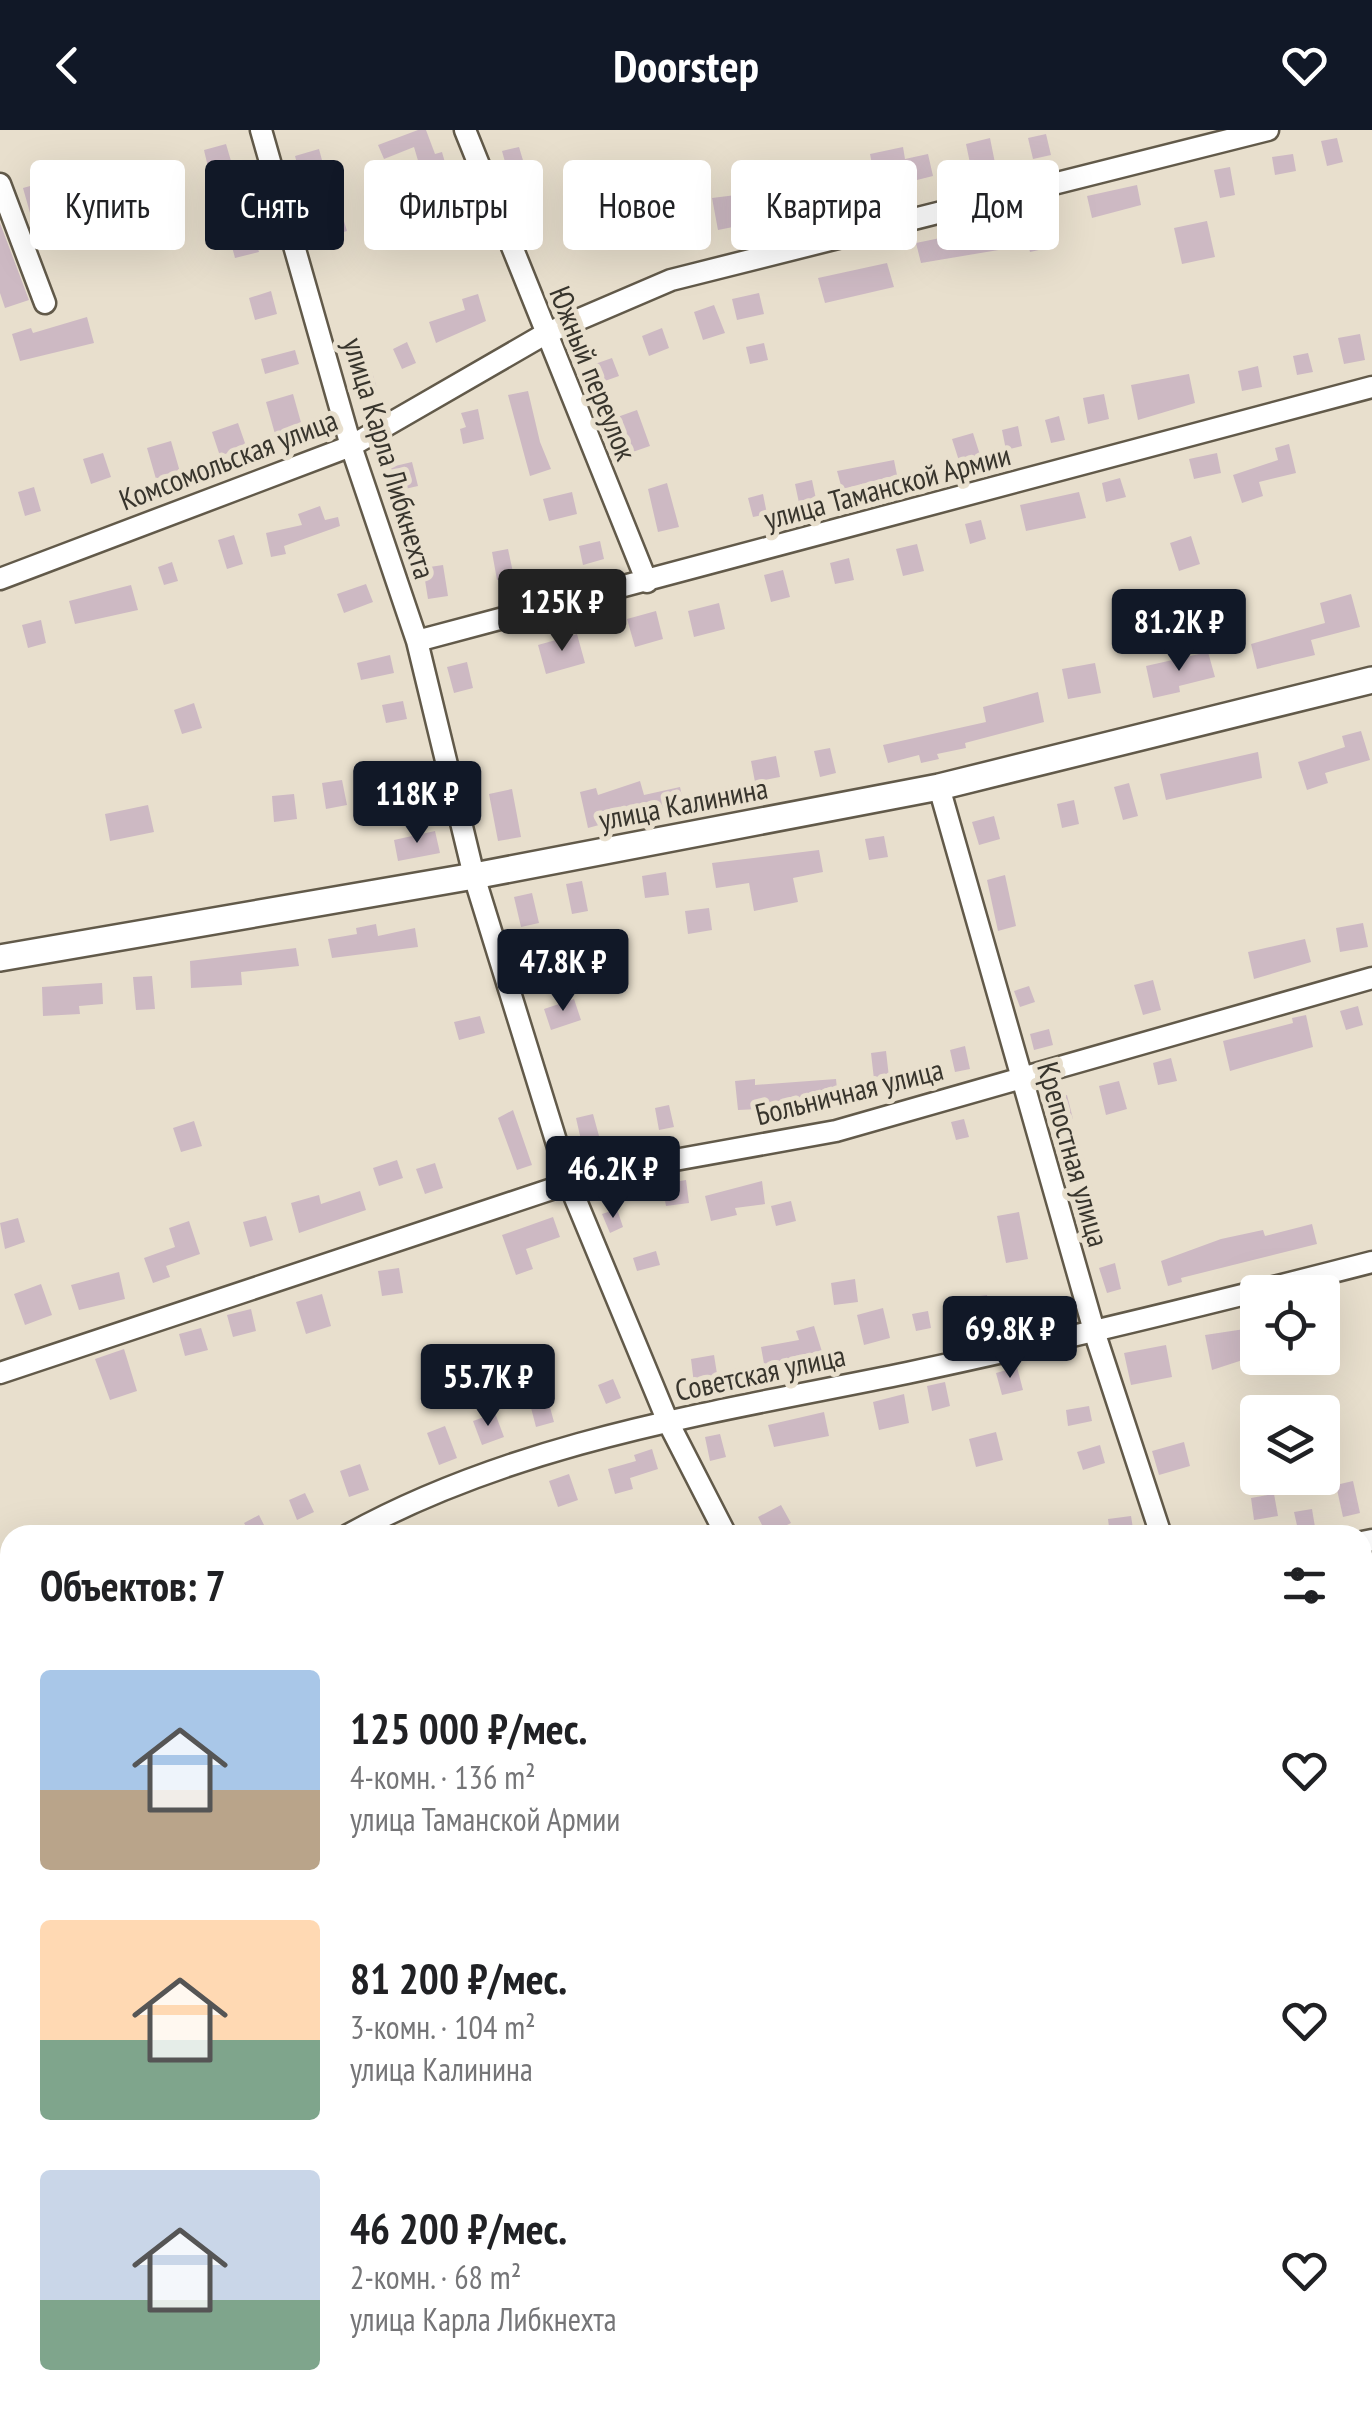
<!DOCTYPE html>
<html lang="ru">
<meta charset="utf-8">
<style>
:root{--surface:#fff;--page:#f6f6f6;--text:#202124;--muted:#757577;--accent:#111827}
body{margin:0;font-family:"PT Sans Narrow",sans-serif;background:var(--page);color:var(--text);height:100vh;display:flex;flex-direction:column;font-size:38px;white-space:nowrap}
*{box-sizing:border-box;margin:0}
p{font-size:32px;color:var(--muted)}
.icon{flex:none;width:55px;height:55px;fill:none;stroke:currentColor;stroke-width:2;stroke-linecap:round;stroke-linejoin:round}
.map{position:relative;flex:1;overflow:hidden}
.details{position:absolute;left:0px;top:1395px;width:1372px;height:892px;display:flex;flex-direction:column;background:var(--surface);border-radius:30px 30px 0 0;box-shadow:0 10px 40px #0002}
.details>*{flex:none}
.top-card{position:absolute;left:30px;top:30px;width:1312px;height:90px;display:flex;gap:20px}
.tools{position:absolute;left:1240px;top:1145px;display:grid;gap:20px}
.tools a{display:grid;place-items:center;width:100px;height:100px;border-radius:10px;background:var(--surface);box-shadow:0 10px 40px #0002;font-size:50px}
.price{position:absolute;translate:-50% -85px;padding:0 22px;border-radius:10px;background:var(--accent);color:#fff;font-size:32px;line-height:65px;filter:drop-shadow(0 2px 5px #0008)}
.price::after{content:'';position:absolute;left:50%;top:60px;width:30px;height:22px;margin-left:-15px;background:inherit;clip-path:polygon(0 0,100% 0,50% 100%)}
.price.selected{background:#222;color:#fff}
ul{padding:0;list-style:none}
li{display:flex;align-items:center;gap:30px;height:250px;padding:0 40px}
li span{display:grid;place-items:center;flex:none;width:280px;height:200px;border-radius:10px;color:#555}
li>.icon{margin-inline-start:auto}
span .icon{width:120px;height:120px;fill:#fffc;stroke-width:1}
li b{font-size:42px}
h2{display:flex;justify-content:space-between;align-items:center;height:120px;padding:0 40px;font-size:42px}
.pill{padding:0 35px;border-radius:10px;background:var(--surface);box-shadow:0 10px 40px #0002;font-size:35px;line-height:90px}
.pill.selected{background:var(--accent);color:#fff}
header{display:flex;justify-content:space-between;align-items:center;height:130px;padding:0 40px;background:var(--accent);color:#fff;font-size:45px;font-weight:700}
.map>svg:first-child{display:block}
.building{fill:#cdb9c3}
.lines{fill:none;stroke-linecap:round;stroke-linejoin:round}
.service-casing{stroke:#625a4a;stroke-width:15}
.minor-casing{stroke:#625a4a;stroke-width:25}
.tertiary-casing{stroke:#625a4a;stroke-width:30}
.service{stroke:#fff;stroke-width:10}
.minor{stroke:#fff;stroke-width:20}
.tertiary{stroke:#fff;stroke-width:25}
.labels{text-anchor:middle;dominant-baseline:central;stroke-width:10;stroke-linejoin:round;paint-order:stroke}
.street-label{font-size:30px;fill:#38352d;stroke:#e8dfcd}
</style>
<header><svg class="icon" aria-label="back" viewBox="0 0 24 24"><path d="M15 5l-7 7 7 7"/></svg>Doorstep<svg class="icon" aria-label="heart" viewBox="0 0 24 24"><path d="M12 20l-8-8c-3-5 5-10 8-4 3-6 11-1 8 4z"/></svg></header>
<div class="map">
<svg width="1372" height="2287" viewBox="0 0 1372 2287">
<rect width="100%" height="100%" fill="#e8dfcd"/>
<path class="building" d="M418 0H426L435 24 442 22 448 43 424 51 414 17 384 29 378 15Z
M1046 4 1051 25 1033 29 1028 8Z
M990 8 995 33 971 38 966 14Z
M1337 8 1343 32 1327 36 1321 11Z
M226 14 231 31 208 37 204 20Z
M519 17 534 67 516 72 502 21Z
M903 17 905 29 928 24 933 46 877 60 870 24Z
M319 19 323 34 299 41 295 26Z
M1293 24 1296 41 1275 45 1272 27Z
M1230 37 1235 65 1220 68 1214 40Z
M839 45 846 75 823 80 817 50Z
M55 49 64 80 32 90 23 58Z
M1137 55 1141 75 1092 88 1087 66Z
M132 61 140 86 119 92 112 68Z
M768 61 772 89 718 100 712 68Z
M683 75 689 96 662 104 656 84Z
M1043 78 1052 117 1030 122 1028 115 921 133 916 113 1022 91 1020 83Z
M607 84 616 112 595 119 586 91Z
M342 85 347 101 323 108 318 93Z
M1207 91 1215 127 1182 134 1174 98Z
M0 93 29 170 5 178 0 163Z
M254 106 259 122 235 128 231 113Z
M887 133 894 157 825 173 818 148Z
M271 161 277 184 255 190 249 168Z
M759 163 764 184 737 190 732 169Z
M478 164 486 191 436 213 429 192 465 180 462 169Z
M714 175 725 203 703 210 694 182Z
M87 187 94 213 20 231 12 204 31 198 33 203Z
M662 198 669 218 649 226 642 206Z
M1360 204 1365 230 1344 234 1338 208Z
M407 212 416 233 402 239 393 219Z
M764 213 768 230 750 234 746 217Z
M295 220 299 234 265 244 261 229Z
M1308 223 1313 242 1297 245 1293 226Z
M612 228 619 246 602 252 595 234Z
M1258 236 1262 257 1242 261 1238 241Z
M372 242 377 258 363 261 359 245Z
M1189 244 1195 273 1138 290 1131 255Z
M528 261 540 312 551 339 530 346 508 265Z
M293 264 302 296 275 304 266 272Z
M1104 264 1109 289 1088 294 1083 268Z
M478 279 484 309 463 314 460 299 466 297 461 283Z
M637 280 650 316 621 326 609 290Z
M1059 286 1065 310 1051 313 1045 290Z
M238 293 246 316 220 326 212 302Z
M1018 296 1022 316 1006 320 1002 300Z
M973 303 981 328 960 334 952 309Z
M171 311 180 342 156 349 147 318Z
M1289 314 1296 343 1259 352 1263 366 1242 373 1233 345 1278 330 1275 318Z
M103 323 111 347 91 354 83 329Z
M1217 323 1221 343 1194 349 1189 329Z
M894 330 897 345 842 359 837 341Z
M412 332 418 356 396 361 391 337Z
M1120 348 1126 367 1106 372 1102 353Z
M812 350 816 369 799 373 795 354Z
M667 353 679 397 658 402 648 359Z
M34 357 41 381 25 386 18 362Z
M572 362 577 384 549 391 543 369Z
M1079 362 1086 388 1026 401 1020 375Z
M763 364 767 384 753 387 748 368Z
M320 376 325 390 338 387 340 396 284 416 286 424 271 427 266 403 302 395 298 384Z
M981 390 986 409 970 414 965 394Z
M234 405 243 434 227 439 218 410Z
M1191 406 1200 434 1179 441 1170 413Z
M600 411 604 429 583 435 579 416Z
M917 414 924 441 903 446 896 419Z
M508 419 514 447 497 450 492 422Z
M849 428 854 450 835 454 830 433Z
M172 432 178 451 164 455 158 437Z
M443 435 448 466 428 469 423 438Z
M783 440 790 467 771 472 764 445Z
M366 454 373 472 344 483 337 464Z
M131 455 138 480 75 494 69 471Z
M1351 464 1360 497 1311 510 1315 525 1257 539 1251 514 1325 493 1320 473Z
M719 473 725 499 694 507 688 481Z
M656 481 663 509 635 517 627 489Z
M41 490 46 513 28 518 22 495Z
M577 504 585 533 546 544 538 515Z
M1208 522 1215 547 1179 556 1180 562 1153 568 1146 536Z
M390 525 394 543 361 550 357 533Z
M467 532 473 558 454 563 447 537Z
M1095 533 1101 563 1068 569 1062 539Z
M1038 562 1044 592 965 613 966 618 937 624 939 629 921 633 919 625 888 633 883 615 986 592 983 577Z
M403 571 407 589 386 593 382 575Z
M194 573 202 598 182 604 174 580Z
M1361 601 1370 630 1325 643 1328 653 1307 660 1298 632 1345 617 1342 606Z
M830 618 836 643 820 647 814 621Z
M1258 622 1262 648 1166 670 1160 644Z
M776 626 780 647 755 652 751 631Z
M342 650 347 675 326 679 322 653Z
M640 651 644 665 680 657 685 680 671 683 669 676 588 698 580 662 596 658 598 665Z
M1129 653 1138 686 1123 690 1114 657Z
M512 659 521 707 498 711 489 664Z
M294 664 297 689 274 692 272 666Z
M1074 670 1079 694 1062 698 1057 674Z
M148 675 154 702 110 711 105 684Z
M994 686 1000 709 979 715 972 692Z
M435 701 440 723 398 731 394 710Z
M884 706 888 727 869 730 865 709Z
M819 720 823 742 793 748 798 772 754 781 749 753 716 758 712 733Z
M666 742 669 765 645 768 642 746Z
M1005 745 1016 796 998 801 987 750Z
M582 751 588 781 572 784 566 754Z
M532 763 539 793 521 797 514 767Z
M709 778 712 800 688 804 685 781Z
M1363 793 1368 817 1340 822 1336 798Z
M376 794 378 806 415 798 418 817 332 828 328 809 357 804 356 798Z
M1305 809 1311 832 1254 849 1248 822Z
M296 818 299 836 241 842 242 855 191 858 190 831Z
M152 846 155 879 136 880 133 847Z
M1153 850 1161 880 1143 885 1134 855Z
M102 853 103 874 79 876 80 884 43 886 42 857Z
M1029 856 1035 872 1020 877 1014 861Z
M574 869 581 890 551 900 544 879Z
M1358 876 1363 895 1346 900 1340 881Z
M1306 885 1313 917 1230 941 1223 911 1293 893 1292 888Z
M480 886 485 903 459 910 454 892Z
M1049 899 1053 915 1034 920 1030 904Z
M965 916 970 939 955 942 950 920Z
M886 921 890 956 875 958 871 923Z
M1171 928 1177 951 1158 955 1153 933Z
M755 949V955L836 949 838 969 802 974V977L738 980 735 951Z
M1119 951 1127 979 1106 985 1099 956Z
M1067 965 1073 989 1058 993 1052 968Z
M669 975 674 997 659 1000 655 978Z
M513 980 532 1035 517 1040 498 988Z
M593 984 599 1006 581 1010 576 988Z
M964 989 969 1007 956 1010 951 992Z
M194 991 202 1016 181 1022 173 998Z
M397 1030 403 1048 379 1056 373 1038Z
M435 1033 443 1058 425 1064 416 1039Z
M686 1050 689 1073 666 1076 662 1054Z
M762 1051 765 1074 735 1078 737 1085 711 1091 705 1066Z
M360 1061 366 1080 299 1103 291 1073 319 1065 321 1074Z
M791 1071 796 1091 776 1096 771 1076Z
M617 1079 623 1097 610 1103 602 1084Z
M1019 1082 1028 1129 1006 1133 997 1086Z
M266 1086 273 1110 250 1117 243 1092Z
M553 1087 560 1107 526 1119 533 1139 516 1145 502 1105Z
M18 1088 25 1112 5 1119 0 1093Z
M189 1091 200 1124 166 1136 170 1147 153 1153 144 1128 175 1117 169 1098Z
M1312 1094 1317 1114 1181 1148 1182 1152 1168 1156 1161 1131 1221 1109 1263 1100 1265 1106Z
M656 1121 660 1135 637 1141 633 1128Z
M1115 1133 1121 1159 1107 1163 1099 1138Z
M399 1138 403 1163 382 1166 378 1141Z
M119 1142 125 1169 79 1180 71 1155Z
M855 1149 858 1172 834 1175 831 1153Z
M41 1154 52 1185 25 1195 14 1164Z
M322 1164 331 1196 306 1204 296 1172Z
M987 1165 992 1193 970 1196 965 1168Z
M883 1178 890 1208 864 1215 857 1185Z
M251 1179 256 1201 233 1207 227 1185Z
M928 1181 931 1198 916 1201 912 1184Z
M814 1196 824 1228 765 1239 761 1217 799 1210 796 1201Z
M1258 1197V1225L1212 1240 1205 1205Z
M201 1198 208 1220 185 1226 179 1204Z
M1166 1215 1172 1247 1131 1255 1124 1223Z
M124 1219 137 1261 110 1270 95 1229Z
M714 1225 718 1250 694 1254 691 1229Z
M1017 1237 1023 1260 1002 1265 996 1243Z
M613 1249 621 1268 606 1274 598 1255Z
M945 1252 950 1276 932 1281 927 1256Z
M904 1264 909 1293 879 1300 873 1272Z
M548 1270 554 1292 536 1297 530 1274Z
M1089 1276 1092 1291 1068 1296 1066 1280Z
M824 1282 829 1306 774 1317 768 1295Z
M495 1283 504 1307 482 1315 473 1291Z
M445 1296 457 1328 439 1335 427 1303Z
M996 1302 1003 1330 976 1337 969 1309Z
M720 1304 726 1327 710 1331 705 1307Z
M1184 1312 1190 1336 1159 1345 1152 1321Z
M1100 1315 1105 1333 1083 1340 1077 1322Z
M652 1319 658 1339 630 1348 633 1359 615 1364 608 1339 636 1331 634 1325Z
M360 1334 369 1360 349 1367 340 1341Z
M569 1344 578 1370 558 1377 549 1351Z
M1353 1351 1360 1383 1343 1387 1336 1355Z
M305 1363 314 1382 297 1390 289 1370Z
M1274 1364 1278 1386 1254 1390 1251 1368Z
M781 1375 791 1393 767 1405 758 1387Z
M1312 1379 1315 1397 1298 1400 1294 1382Z
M259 1385 269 1405H251L244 1393Z
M1131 1386 1134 1405H1110L1108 1389Z"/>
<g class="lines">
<g class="service-casing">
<path id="service" d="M1362 1714H1372
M205 2278 210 2287
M797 2278 802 2287"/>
</g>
<g class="minor-casing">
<path id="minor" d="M261 0 351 316 417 511 474 746 570 1056 668 1292 726 1405
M465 0 647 452
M0 54 45 173
M0 449 351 316 545 204 671 150 1268 0
M417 511 1372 257
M939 657 1095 1204 1161 1405
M0 1243 597 1044 836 1001 1372 848
M348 1405C520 1310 717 1282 907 1243 1063 1210 1217 1172 1372 1132
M1362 1412 1372 1410
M0 1605 10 1599
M0 1798 10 1810
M1362 1925H1372
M0 2057 10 2052
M340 2278 346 2287
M25 2287 39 2278
M707 2287 725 2278"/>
</g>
<g class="tertiary-casing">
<path id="tertiary" d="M0 828 474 746 939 657 1372 550"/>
</g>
<use href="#service" class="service"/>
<use href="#minor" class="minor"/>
<use href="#tertiary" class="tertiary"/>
</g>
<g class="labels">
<g class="street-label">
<text transform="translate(594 243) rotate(68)">Южный переулок</text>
<text transform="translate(390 328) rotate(73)">улица Карла Либкнехта</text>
<text transform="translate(228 329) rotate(-21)">Комсомольская улица</text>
<text transform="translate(887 356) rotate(-15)">улица Таманской Армии</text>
<text transform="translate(683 673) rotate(-11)">улица Калинина</text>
<text transform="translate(849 961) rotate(-14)">Больничная улица</text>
<text transform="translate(1074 1024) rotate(74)">Крепостная улица</text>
<text transform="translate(760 1242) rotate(-12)">Советская улица</text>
</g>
</g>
</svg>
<div class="tools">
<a><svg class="icon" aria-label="locate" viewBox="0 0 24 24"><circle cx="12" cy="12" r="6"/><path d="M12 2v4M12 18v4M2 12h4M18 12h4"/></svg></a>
<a><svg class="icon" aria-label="layers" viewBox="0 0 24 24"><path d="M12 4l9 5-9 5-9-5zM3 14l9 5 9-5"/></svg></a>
</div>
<b class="price selected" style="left:562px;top:524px">125K ₽</b>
<b class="price" style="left:1179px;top:544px">81.2K ₽</b>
<b class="price" style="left:417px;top:716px">118K ₽</b>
<b class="price" style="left:563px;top:884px">47.8K ₽</b>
<b class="price" style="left:613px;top:1091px">46.2K ₽</b>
<b class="price" style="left:1010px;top:1251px">69.8K ₽</b>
<b class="price" style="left:488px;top:1299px">55.7K ₽</b>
<div class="top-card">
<a class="pill">Купить</a>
<a class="pill selected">Снять</a>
<a class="pill">Фильтры</a>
<a class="pill">Новое</a>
<a class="pill">Квартира</a>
<a class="pill">Дом</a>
</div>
<section class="details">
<h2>Объектов: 7<svg class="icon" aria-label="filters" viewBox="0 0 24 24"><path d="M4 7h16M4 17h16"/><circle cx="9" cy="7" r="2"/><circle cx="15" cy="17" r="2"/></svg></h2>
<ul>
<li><span style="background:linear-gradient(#a9c7e8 60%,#b9a48a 0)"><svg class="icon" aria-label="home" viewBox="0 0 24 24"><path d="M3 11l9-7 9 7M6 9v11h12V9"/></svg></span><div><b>125 000 ₽/мес.</b><p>4-комн. · 136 m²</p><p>улица Таманской Армии</p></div><svg class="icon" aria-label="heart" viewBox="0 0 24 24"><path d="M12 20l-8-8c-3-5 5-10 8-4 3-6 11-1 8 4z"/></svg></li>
<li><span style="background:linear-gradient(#ffd9b3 60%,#7fa58c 0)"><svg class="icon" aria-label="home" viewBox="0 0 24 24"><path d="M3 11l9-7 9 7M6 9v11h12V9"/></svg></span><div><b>81 200 ₽/мес.</b><p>3-комн. · 104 m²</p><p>улица Калинина</p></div><svg class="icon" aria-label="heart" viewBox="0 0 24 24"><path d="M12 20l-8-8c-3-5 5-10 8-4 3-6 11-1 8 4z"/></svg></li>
<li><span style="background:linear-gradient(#c9d6e8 65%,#7fa58c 0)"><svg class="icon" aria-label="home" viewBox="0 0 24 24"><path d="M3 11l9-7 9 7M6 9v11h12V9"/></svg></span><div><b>46 200 ₽/мес.</b><p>2-комн. · 68 m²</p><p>улица Карла Либкнехта</p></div><svg class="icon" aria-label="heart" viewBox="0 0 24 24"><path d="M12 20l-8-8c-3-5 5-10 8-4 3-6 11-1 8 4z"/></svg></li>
</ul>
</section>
</div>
